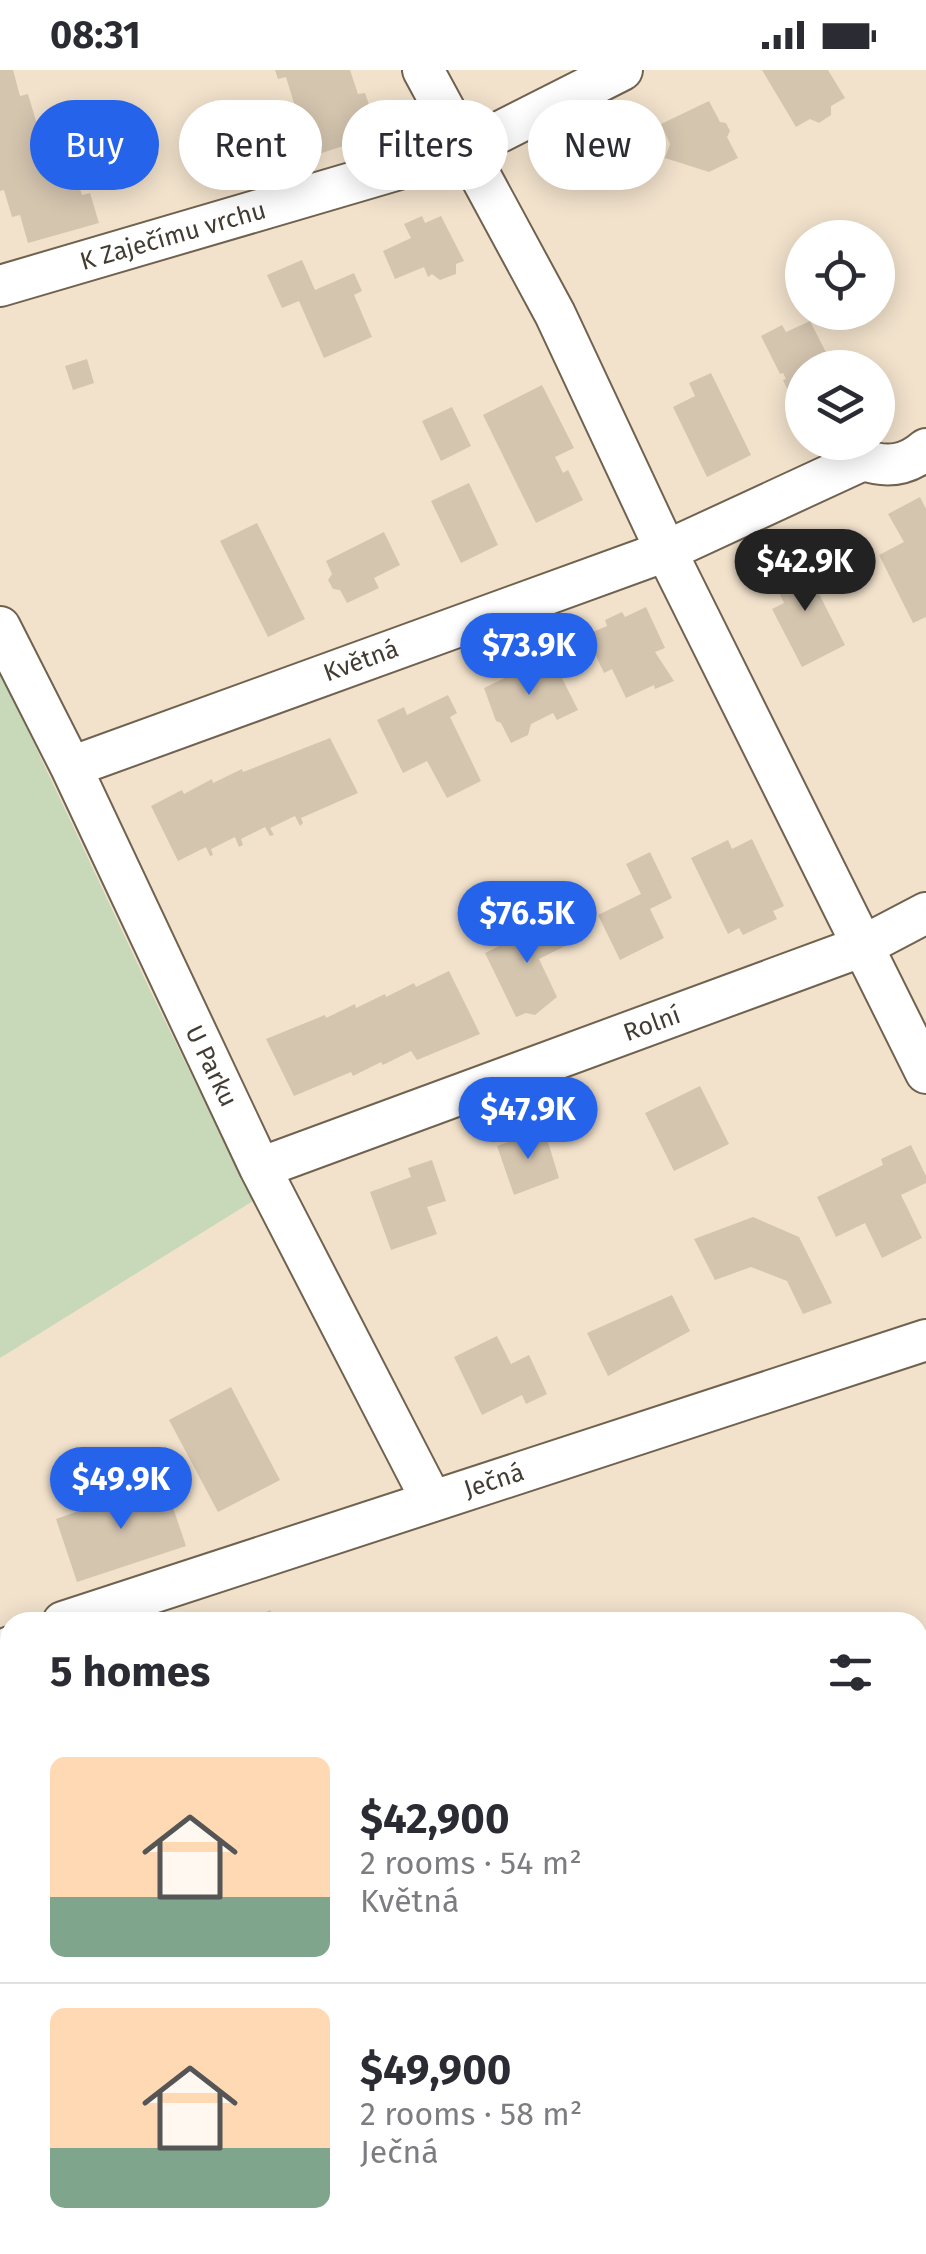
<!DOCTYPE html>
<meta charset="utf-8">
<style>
:root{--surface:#fff;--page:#f7f7f7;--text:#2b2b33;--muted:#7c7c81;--line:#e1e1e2;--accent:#2563eb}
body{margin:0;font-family:"Fira Sans",sans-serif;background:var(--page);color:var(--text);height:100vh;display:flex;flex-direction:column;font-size:38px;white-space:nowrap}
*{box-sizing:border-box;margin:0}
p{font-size:32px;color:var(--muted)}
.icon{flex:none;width:55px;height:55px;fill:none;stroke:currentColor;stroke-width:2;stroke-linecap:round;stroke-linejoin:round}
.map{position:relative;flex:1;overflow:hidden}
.sheet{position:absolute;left:0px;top:1542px;width:928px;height:642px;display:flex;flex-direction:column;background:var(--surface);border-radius:30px 30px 0 0;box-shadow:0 5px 25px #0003}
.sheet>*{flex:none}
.hud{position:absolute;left:30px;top:30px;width:868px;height:90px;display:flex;gap:20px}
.buttons{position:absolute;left:785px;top:150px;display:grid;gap:20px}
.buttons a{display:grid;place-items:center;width:110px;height:110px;border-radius:50%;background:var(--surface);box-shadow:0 5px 25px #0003;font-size:50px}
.price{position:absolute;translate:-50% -85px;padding:0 22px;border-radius:35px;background:var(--accent);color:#fff;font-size:32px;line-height:65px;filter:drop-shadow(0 2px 5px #0008)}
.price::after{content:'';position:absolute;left:50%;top:60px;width:30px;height:22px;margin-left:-15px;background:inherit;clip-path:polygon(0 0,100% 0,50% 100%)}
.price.selected{background:#222;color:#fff}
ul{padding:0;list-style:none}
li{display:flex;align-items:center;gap:30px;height:250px;padding:0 50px}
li+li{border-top:2px solid var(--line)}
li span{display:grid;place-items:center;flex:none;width:280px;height:200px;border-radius:15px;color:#555}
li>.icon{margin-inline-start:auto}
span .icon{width:120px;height:120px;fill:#fffc;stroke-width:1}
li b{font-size:42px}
h2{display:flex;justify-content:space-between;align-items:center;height:120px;padding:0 50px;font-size:42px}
.chip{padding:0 35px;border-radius:45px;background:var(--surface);box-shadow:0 5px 25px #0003;font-size:35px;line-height:90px}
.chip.selected{background:var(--accent);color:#fff}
.status{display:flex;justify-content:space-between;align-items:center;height:70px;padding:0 50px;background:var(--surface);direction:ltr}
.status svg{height:28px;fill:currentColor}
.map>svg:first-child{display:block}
.green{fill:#c7d9b9}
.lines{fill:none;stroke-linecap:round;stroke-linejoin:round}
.stream{stroke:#62738f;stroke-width:10}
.building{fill:#d4c5af}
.street-casing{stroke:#70624f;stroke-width:44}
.primary-casing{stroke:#fff;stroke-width:59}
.street{stroke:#fff;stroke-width:40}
.primary{stroke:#d7e5f7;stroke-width:55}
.labels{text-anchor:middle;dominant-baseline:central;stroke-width:8;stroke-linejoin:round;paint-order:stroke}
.street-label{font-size:25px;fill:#423c33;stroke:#fff}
</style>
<div class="status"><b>08:31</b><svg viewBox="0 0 49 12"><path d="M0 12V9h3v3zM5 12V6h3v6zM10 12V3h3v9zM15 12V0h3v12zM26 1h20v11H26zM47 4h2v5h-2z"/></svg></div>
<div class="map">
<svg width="926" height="2184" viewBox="0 0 926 2184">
<rect width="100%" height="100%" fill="#f2e2cc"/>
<path class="green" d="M0 601 149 918 253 1131 0 1288Z"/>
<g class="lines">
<path class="stream" d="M0 2081 10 2098
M57 2175 62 2184"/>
</g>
<path class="building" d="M0 0H13L20 26 28 24 36 51 44 49 51 76 59 74 67 99 74 97 82 125 90 123 99 153 28 173 20 145 12 147 4 120 0 121Z
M275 0H350L358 24 365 23 379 64 319 84 306 44 298 46 286 7 278 9Z
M762 0H828L845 28 831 36V45L819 53 810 49 796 57Z
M709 31 720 52 726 53 730 61 727 67 738 88 709 102 665 88 670 74 661 54Z
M422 146 425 153 441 146 464 191 456 194V204L440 210 432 204 428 207 424 197 395 209 383 181 411 168 404 154Z
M302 190 315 220 354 203 362 221 354 225 372 267 324 288 299 231 282 238 267 205Z
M810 251 834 298H802V326L793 331 783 310 786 309 783 303 780 304 761 266 782 255 786 262Z
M87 289 94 313 73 320 65 296Z
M711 303 751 385 707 407 673 337 695 326 689 313Z
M542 315 574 378 555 387 563 403 568 400 583 430 536 453 483 345Z
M452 337 471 376 441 391 422 351Z
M469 413 498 475 461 493 431 431Z
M920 427 926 439V547L913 553 879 485 904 472 888 444Z
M257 453 305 549 268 567 220 471Z
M384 462 400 495 374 508 379 518 347 533 340 520 333 519 328 510 332 504 326 491Z
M806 488 821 516 816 518 845 575 802 597 772 539 784 533 771 506Z
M646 537 665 578 655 582 674 611 655 619 654 615 626 628 612 599 604 603 586 565 607 556 605 550 622 542 625 547Z
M529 588 536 604 555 594 578 640 557 650 553 643 531 654 528 665 511 673 501 653 496 651 484 618 509 606 506 599Z
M448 625 457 643 450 647 481 711 447 728 427 691 403 703 377 650 404 637 407 645Z
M330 668 358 723 301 748 303 753 300 756 295 746 270 758 274 765 270 766 265 757 241 769 243 775 239 777 235 767 211 779 213 785 210 786 206 777 178 791 151 736 182 720 184 724 212 709 213 713 242 699 243 702Z
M752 769 784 836 773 841 777 849 743 865 739 858 728 864 691 788 728 770 732 779Z
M650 782 672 828 650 839 664 868 620 890 598 845 641 824 626 794Z
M551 844 567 875 539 889 557 927 535 945 526 943 516 947 485 883 524 864 521 858Z
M449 901 480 964 417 990 411 981 383 995 381 992 353 1006 351 1002 294 1026 266 969 325 945 326 948 355 934 356 938 385 924 386 927 414 913 416 917Z
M700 1016 729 1074 674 1101 645 1043Z
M544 1059 559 1108 514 1125 497 1076Z
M911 1075 926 1106V1113L901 1125 922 1168 882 1188 865 1153 836 1167 817 1127 883 1095 881 1089Z
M432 1090 446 1131 427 1137 437 1164 391 1180 370 1122 411 1107 408 1098Z
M753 1147 799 1167 832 1233 803 1244 787 1211 751 1197 715 1210 694 1169Z
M672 1225 690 1261 608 1306 587 1263Z
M497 1266 511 1294 529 1285 547 1324 526 1334 522 1325 482 1345 454 1287Z
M231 1317 280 1410 218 1442 169 1350Z
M164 1411 186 1476 77 1512 56 1449Z
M270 1540 278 1552H248Z
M0 1730 10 1742V1881L6 1884 0 1877Z
M168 2175H216L201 2184H174Z"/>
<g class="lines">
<g class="street-casing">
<path id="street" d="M423 0 555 244 666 481 926 1003
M0 216 464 80 622 0
M0 557 71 697 260 1098 432 1431
M71 697 666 481 863 390C887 398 907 396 926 379
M260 1098 863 876 926 843
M63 1552 926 1270
M0 1582 10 1577"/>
</g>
<g class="primary-casing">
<path id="primary" d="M0 1612 10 1629
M358 2175 363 2184"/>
</g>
<use href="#street" class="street"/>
<use href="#primary" class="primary"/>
</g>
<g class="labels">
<g class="street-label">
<text transform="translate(173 166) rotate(-16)">K Zaječímu vrchu</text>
<text transform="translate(361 591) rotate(-20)">Květná</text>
<text transform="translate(652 954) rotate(-20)">Rolní</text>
<text transform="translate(211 996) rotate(64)">U Parku</text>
<text transform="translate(494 1411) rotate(-18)">Ječná</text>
</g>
</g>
</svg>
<div class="buttons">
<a><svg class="icon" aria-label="locate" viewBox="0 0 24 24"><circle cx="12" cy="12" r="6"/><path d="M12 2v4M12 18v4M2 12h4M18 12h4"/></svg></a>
<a><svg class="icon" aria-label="layers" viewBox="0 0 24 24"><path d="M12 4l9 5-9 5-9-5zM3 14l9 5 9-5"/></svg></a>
</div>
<b class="price selected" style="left:805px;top:544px">$42.9K</b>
<b class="price" style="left:529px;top:628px">$73.9K</b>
<b class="price" style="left:527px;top:896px">$76.5K</b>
<b class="price" style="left:528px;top:1092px">$47.9K</b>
<b class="price" style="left:121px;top:1462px">$49.9K</b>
<div class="hud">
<a class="chip selected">Buy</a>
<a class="chip">Rent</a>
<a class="chip">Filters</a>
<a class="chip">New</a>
</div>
<section class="sheet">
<h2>5 homes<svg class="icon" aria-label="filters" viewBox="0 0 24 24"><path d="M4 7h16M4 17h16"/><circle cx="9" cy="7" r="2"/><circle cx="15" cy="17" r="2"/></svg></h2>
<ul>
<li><span style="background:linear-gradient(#ffd9b3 70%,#7fa58c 0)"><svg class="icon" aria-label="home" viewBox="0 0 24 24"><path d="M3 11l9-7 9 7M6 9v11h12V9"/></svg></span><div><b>$42,900</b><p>2 rooms · 54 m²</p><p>Květná</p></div></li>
<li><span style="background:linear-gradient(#ffd9b3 70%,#7fa58c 0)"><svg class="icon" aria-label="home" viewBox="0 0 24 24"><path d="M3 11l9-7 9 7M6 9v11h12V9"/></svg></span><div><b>$49,900</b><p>2 rooms · 58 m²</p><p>Ječná</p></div></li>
</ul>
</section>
</div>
